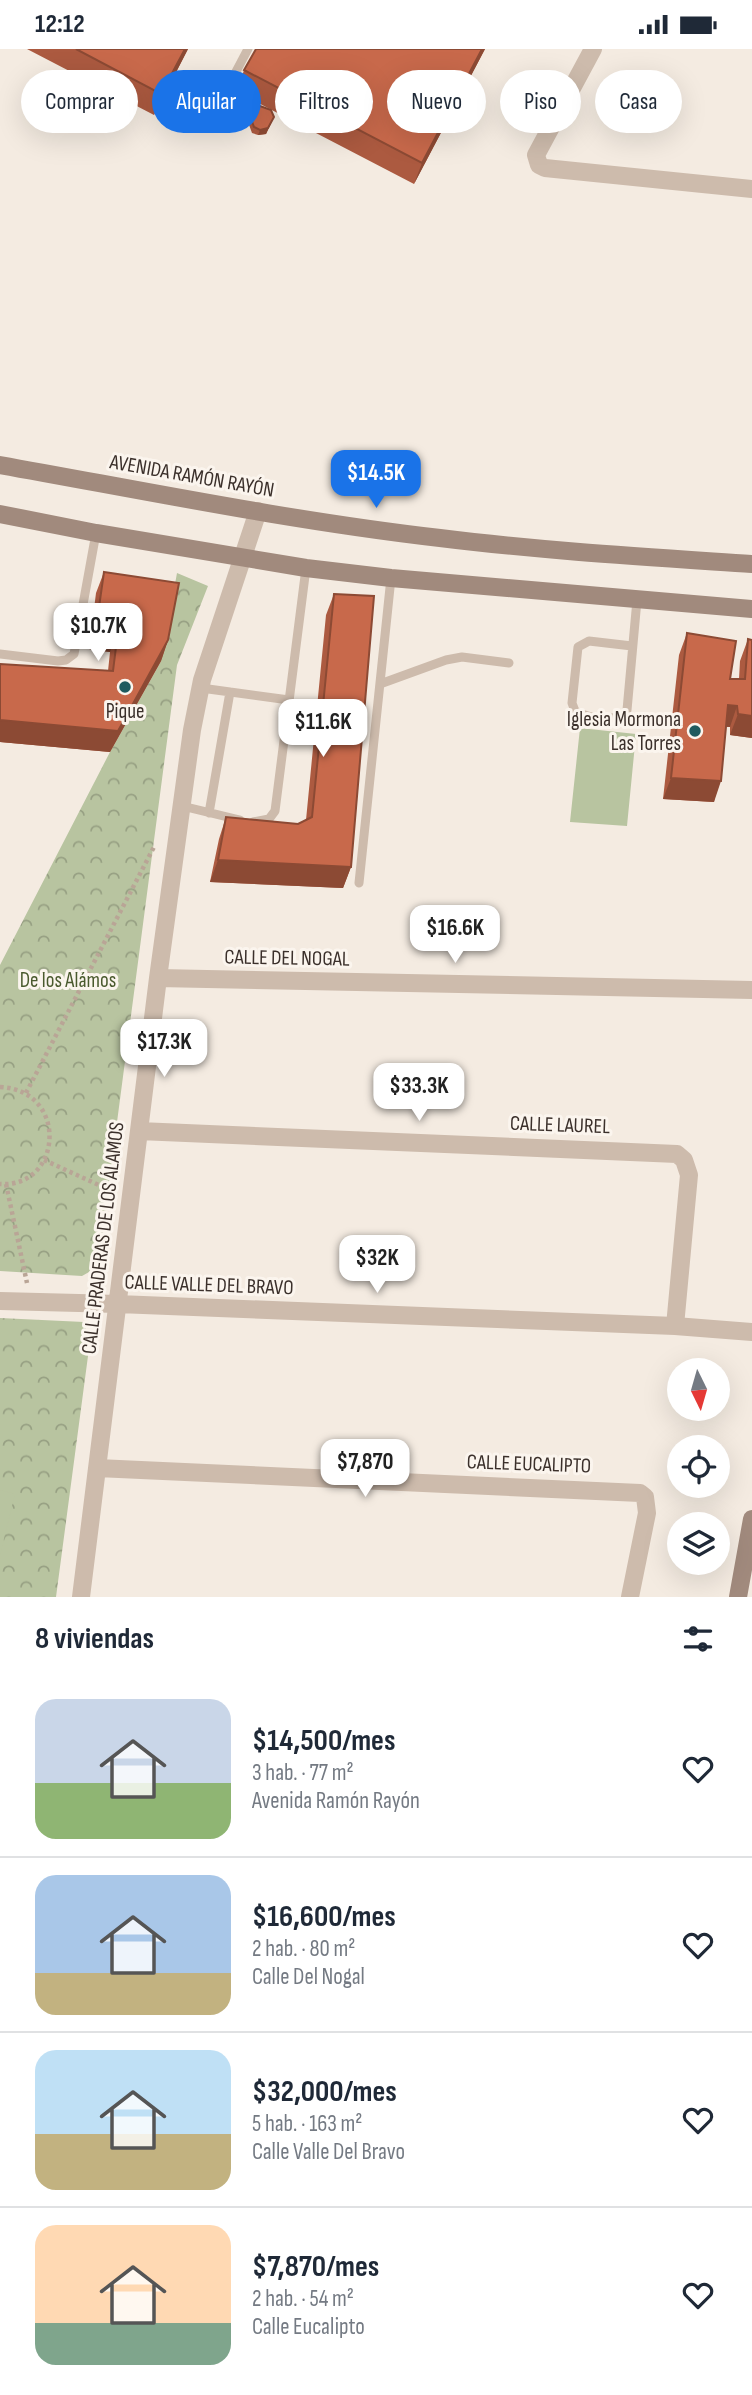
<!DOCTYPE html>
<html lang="es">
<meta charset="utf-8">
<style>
:root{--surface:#fff;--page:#f6f6f7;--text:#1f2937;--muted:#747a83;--line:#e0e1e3;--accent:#1a73e8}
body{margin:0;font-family:"Sofia Sans Condensed",sans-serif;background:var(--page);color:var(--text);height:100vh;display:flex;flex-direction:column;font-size:26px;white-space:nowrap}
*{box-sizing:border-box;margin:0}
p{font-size:23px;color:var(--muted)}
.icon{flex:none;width:38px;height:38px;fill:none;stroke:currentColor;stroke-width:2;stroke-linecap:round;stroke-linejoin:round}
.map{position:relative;height:1548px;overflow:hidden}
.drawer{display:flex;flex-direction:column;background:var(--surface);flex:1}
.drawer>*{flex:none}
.guide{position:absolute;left:21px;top:21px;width:710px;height:63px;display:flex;gap:14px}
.needle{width:46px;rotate:175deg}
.buttons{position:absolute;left:667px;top:1309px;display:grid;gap:14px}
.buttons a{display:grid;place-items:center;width:63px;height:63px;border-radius:50%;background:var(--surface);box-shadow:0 7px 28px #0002;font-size:35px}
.price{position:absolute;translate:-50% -60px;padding:0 16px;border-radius:14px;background:#fff;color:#222;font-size:23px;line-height:46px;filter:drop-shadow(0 2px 4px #0008)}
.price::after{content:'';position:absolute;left:50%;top:42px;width:21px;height:16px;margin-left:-10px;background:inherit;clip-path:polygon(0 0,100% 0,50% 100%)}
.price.active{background:var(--accent);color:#fff}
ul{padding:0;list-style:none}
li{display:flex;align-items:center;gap:21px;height:175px;padding:0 35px}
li+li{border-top:2px solid var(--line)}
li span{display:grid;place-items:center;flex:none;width:196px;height:140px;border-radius:21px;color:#555}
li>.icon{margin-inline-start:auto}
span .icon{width:84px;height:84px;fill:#fffc;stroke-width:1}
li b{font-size:30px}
h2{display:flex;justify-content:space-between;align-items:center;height:84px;padding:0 35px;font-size:30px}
.pill{padding:0 24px;border-radius:32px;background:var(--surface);box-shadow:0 7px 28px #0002;font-size:24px;line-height:63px}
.pill.active{background:var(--accent);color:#fff}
.status{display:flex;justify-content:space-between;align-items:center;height:49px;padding:0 35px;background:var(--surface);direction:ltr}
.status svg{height:19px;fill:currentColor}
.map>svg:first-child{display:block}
.park{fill:url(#park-crowns)}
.pitch{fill:#b8c4a0}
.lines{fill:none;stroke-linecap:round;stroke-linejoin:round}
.path{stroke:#b9a596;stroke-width:4.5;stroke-dasharray:3.5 3.5;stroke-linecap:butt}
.service{stroke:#cdbbac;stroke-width:9}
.minor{stroke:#cdbbac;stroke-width:18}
.secondary{stroke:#a18a7d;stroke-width:18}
.wall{fill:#ac5a40}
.shaded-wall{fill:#8c4a34}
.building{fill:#c8694b;stroke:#8c4a34;stroke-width:2}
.poi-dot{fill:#1f5a5e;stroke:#fbf5ee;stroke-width:2.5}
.labels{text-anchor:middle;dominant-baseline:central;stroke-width:6;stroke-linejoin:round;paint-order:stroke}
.street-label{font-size:21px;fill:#3b302b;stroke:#fbf5ee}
.poi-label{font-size:21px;fill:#3b302b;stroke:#fbf5ee}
.park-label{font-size:21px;fill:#4a5a2e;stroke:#fbf5ee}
</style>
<div class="status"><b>12:12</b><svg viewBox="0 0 49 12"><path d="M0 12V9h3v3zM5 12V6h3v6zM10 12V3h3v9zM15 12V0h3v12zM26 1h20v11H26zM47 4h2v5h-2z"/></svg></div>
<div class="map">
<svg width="752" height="1548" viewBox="0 0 752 1548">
<defs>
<pattern id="park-crowns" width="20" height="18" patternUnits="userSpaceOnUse" patternTransform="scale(1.75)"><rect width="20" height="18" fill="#b8c4a0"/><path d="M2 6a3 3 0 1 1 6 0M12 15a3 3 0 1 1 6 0" fill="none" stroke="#97a083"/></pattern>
</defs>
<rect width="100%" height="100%" fill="#f4ebe1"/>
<path class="park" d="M177 524 208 537 177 616 98 1218 82 1227 0 1222V916L110 703 161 612Z
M0 1269 84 1273 90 1292 56 1548H0Z"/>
<path class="pitch" d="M580 679 636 685 627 777 570 773Z
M0 1441 15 1445 0 1506Z"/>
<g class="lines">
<path class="path" d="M0 1038C69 1041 63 1139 0 1135
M26 1044 155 796
M44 1111 114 1143
M6 1135 27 1234"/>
<path class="service" d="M221 51 248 0
M632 597 589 592 578 598 572 654 575 662C589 669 616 675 627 661L637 551
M0 605 58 612 66 611 74 605 96 484
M380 635 446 611 462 608 509 614
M201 639 289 651
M182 757 240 771
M209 764 230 643
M253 773 269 770 275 762 306 519
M359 834 391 529"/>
<path class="minor" d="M593 0 536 106 539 116 545 119 752 140
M158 929 752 941
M139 1082 677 1105 684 1111 689 1126 675 1277
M0 1252 118 1255 675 1277 752 1283
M97 1419 640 1444 645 1448 647 1464 630 1548
M81 1548 158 929 192 681 202 631 258 462"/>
<path class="secondary" d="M0 416C146 442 292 472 440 489 544 502 648 508 752 515
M0 465 96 484 306 519 391 529 752 560
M738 1548 752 1470"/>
</g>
<path class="wall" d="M27 0H188L154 66Z
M256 0H485L414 135 237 43 244 21Z
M253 61 274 68 266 85 258 86 252 84 248 73Z
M104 523 168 591 161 612 110 703 0 693V615L108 622 110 603 89 600 96 544Z
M334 545 351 818 343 839 210 833 219 790 226 768 298 775 306 771 326 566Z
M687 584 730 630H739L740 612 748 590 752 591V689L730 686V678H726L714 753 663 750 679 606Z"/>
<path class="shaded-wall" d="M185 0H188L154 66 161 45Z
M482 0H485L414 135 422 114Z
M274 68 266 85 258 86 260 81Z
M96 579 118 582 110 603 89 600Z
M168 591 161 612 110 703 0 693V671L118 682Z
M728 656 737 657 730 678 720 677Z
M738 665 752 667V689L730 686Z
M671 729 721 732 714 753 663 750Z
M218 811 351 818 343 839 210 833Z"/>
<path class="building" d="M76 0H185L161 45Z
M256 0H482L422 114 244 21Z
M260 57 271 61 274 68 268 79 260 81 254 78 250 67 253 61Z
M104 523 179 534 168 591 118 682 0 671V615L113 622 118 582 96 579Z
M334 545 374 547 351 818 218 811 226 768 298 775 312 768Z
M687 584 736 592 730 630H745L748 590 752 591V667L738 665 737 657 728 656 721 732 671 729Z"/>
<g class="poi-dot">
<circle cx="125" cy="638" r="7"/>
<circle cx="695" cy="682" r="7"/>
</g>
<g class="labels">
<g class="street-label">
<text transform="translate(192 427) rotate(10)">AVENIDA RAMÓN RAYÓN</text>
<text transform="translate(287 909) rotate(1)">CALLE DEL NOGAL</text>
<text transform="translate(560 1076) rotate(2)">CALLE LAUREL</text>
<text transform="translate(103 1189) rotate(-83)">CALLE PRADERAS DE LOS ÁLAMOS</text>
<text transform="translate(209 1236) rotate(2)">CALLE VALLE DEL BRAVO</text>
<text transform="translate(529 1415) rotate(2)">CALLE EUCALIPTO</text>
</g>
<g class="poi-label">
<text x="125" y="662">Pique</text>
<text x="681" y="670" text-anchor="end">Iglesia Mormona<tspan x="681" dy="24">Las Torres</tspan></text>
</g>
<g class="park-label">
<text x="68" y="931">De los Alámos</text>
</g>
</g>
</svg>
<div class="buttons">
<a><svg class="needle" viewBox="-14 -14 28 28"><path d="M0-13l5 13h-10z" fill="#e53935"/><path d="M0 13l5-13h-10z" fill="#747a83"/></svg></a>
<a><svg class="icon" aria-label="locate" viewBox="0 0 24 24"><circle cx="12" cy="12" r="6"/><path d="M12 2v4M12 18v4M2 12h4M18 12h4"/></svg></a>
<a><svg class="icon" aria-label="layers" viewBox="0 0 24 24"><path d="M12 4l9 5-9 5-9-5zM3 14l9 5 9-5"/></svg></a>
</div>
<b class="price active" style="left:376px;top:461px">$14.5K</b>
<b class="price" style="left:98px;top:614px">$10.7K</b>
<b class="price" style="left:323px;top:710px">$11.6K</b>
<b class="price" style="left:455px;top:916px">$16.6K</b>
<b class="price" style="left:164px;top:1030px">$17.3K</b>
<b class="price" style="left:419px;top:1074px">$33.3K</b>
<b class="price" style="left:377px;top:1246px">$32K</b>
<b class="price" style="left:365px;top:1450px">$7,870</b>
<div class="guide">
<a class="pill">Comprar</a>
<a class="pill active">Alquilar</a>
<a class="pill">Filtros</a>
<a class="pill">Nuevo</a>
<a class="pill">Piso</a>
<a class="pill">Casa</a>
</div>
</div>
<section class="drawer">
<h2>8 viviendas<svg class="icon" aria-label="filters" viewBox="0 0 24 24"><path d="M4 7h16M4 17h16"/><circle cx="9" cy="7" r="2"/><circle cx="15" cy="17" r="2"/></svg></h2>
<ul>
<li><span style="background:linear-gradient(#c9d6e8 60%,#8fb573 0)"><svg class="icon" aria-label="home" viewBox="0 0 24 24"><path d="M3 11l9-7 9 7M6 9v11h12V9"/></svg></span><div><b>$14,500/mes</b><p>3 hab. · 77 m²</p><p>Avenida Ramón Rayón</p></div><svg class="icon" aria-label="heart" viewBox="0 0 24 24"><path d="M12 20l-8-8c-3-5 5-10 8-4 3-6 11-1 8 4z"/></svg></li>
<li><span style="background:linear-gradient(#a9c7e8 70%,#c2b280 0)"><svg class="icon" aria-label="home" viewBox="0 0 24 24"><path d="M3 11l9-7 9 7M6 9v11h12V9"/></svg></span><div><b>$16,600/mes</b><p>2 hab. · 80 m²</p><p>Calle Del Nogal</p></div><svg class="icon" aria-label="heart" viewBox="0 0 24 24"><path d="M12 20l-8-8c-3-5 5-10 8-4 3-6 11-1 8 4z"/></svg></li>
<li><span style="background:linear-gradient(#bfe0f5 60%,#c2b280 0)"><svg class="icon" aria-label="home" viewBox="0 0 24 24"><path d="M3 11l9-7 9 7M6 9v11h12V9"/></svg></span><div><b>$32,000/mes</b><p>5 hab. · 163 m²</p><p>Calle Valle Del Bravo</p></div><svg class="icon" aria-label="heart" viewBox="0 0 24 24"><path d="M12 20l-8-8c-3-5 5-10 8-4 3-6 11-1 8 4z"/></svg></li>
<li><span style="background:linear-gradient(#ffd9b3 70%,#7fa58c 0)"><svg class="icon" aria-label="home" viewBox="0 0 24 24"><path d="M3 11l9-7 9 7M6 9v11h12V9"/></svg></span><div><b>$7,870/mes</b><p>2 hab. · 54 m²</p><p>Calle Eucalipto</p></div><svg class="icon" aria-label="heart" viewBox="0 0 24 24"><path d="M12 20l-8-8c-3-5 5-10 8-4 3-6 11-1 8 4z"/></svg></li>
</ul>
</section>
